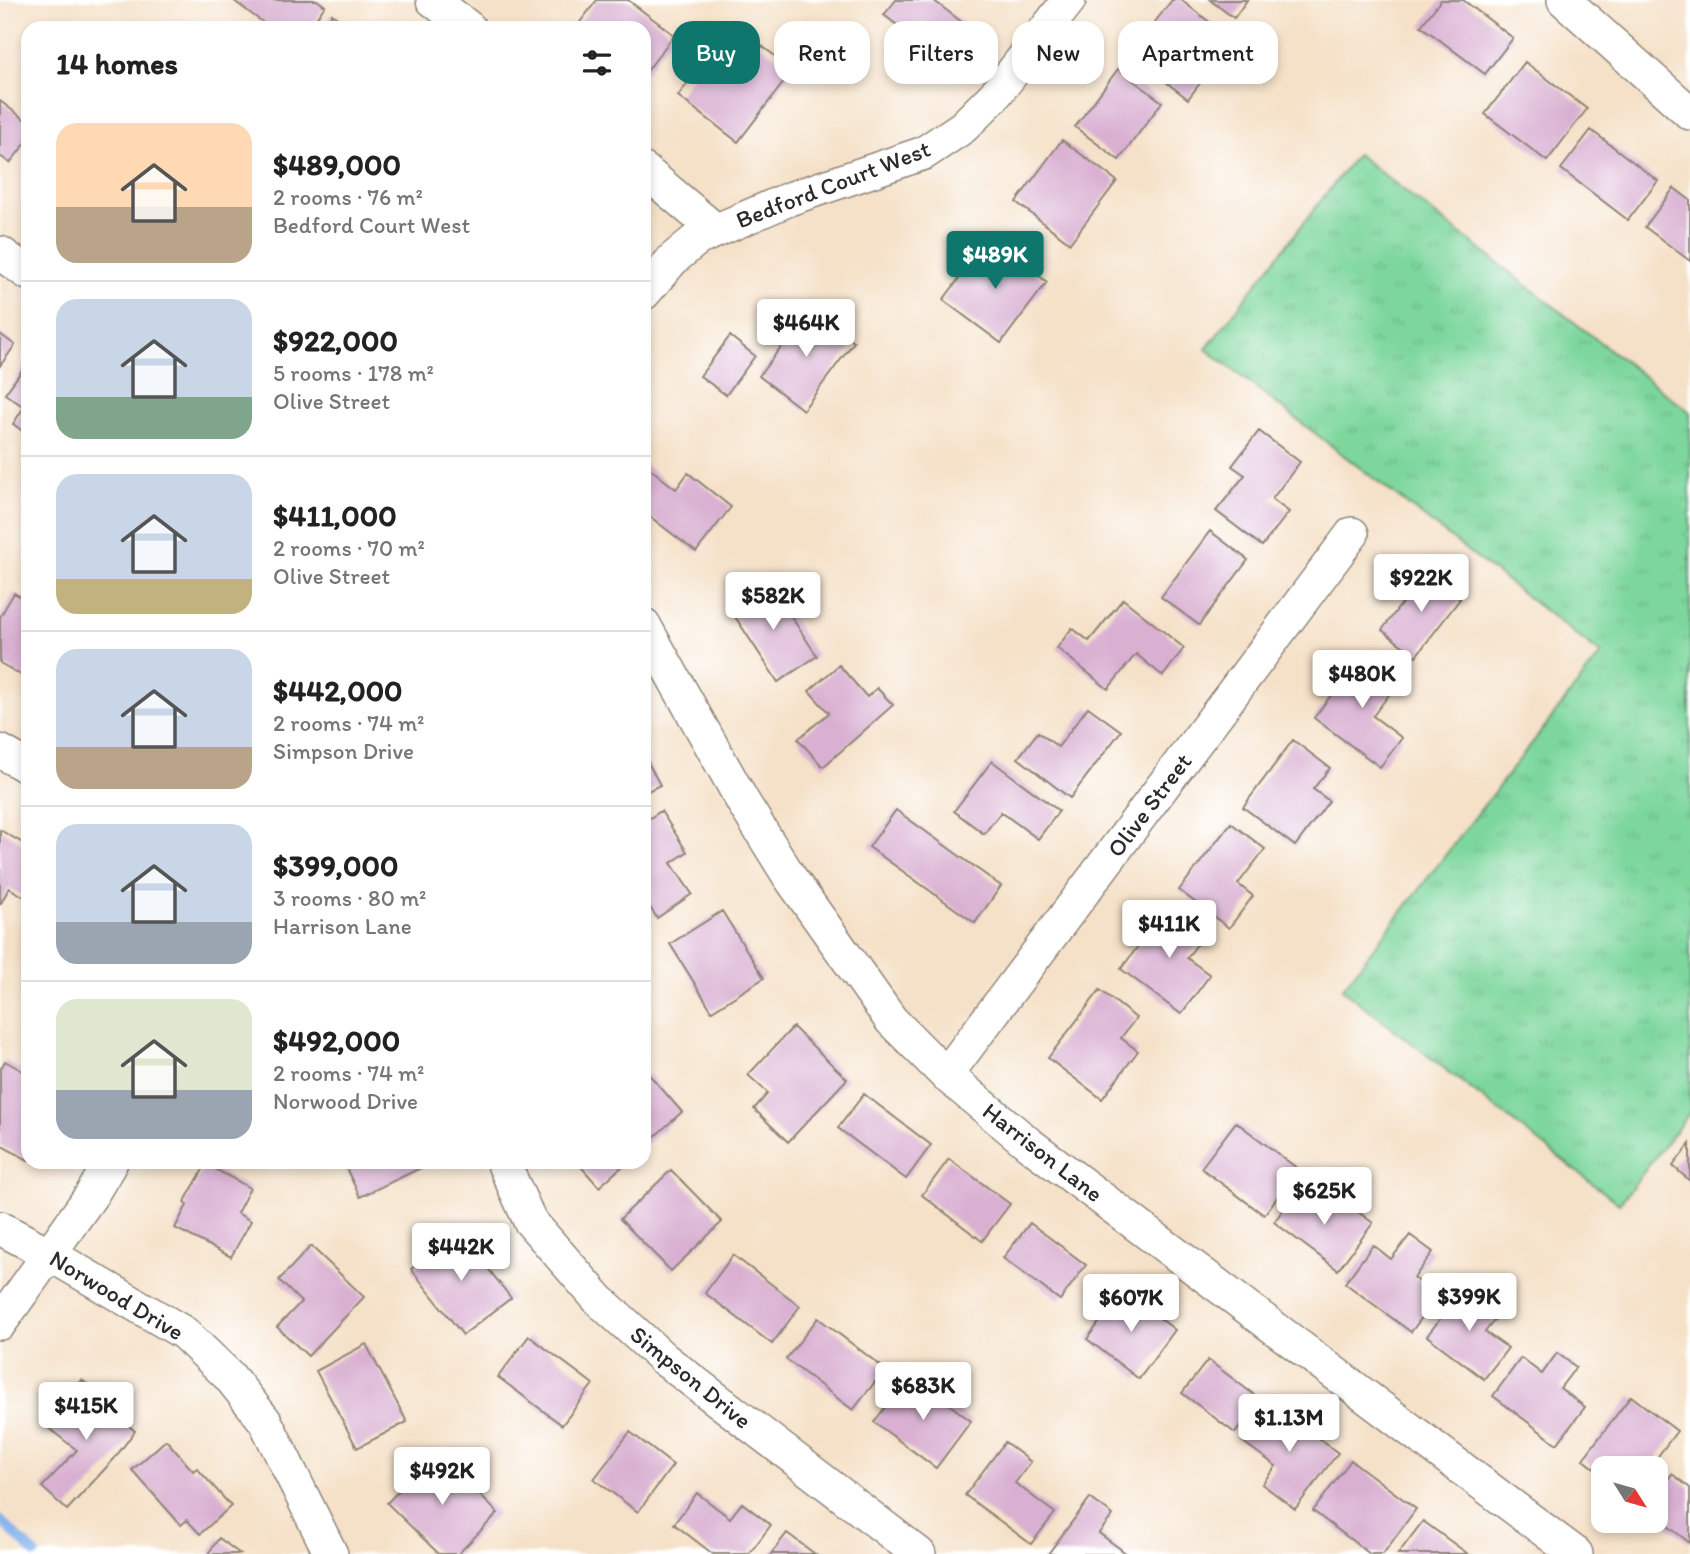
<!DOCTYPE html>
<meta charset="utf-8">
<style>
:root{--surface:#fff;--page:#f2f2f2;--text:#222;--muted:#767676;--line:#e0e0e0;--accent:#0f766e}
body{margin:0;font-family:Itim,sans-serif;background:var(--page);color:var(--text);height:100vh;display:flex;flex-direction:column;font-size:26px;white-space:nowrap}
*{box-sizing:border-box;margin:0}
p{font-size:23px;color:var(--muted)}
.icon{flex:none;width:38px;height:38px;fill:none;stroke:currentColor;stroke-width:2;stroke-linecap:round;stroke-linejoin:round}
.map{position:relative;flex:1;overflow:hidden}
.drawer{position:absolute;left:21px;top:21px;width:630px;height:1148px;display:flex;flex-direction:column;background:var(--surface);border-radius:21px;box-shadow:0 4px 10px #0003}
.drawer>*{flex:none}
.guide{position:absolute;left:672px;top:21px;width:665px;height:63px;display:flex;gap:14px}
.needle{width:46px;rotate:127deg}
.fabs{position:absolute;left:1591px;top:1456px;display:grid;gap:14px}
.fabs a{display:grid;place-items:center;width:77px;height:77px;border-radius:14px;background:var(--surface);box-shadow:0 4px 10px #0003;font-size:35px}
.price{position:absolute;translate:-50% -60px;padding:0 16px;border-radius:7px;background:#fff;color:#222;font-size:23px;line-height:46px;filter:drop-shadow(0 2px 4px #0008)}
.price::after{content:'';position:absolute;left:50%;top:42px;width:21px;height:16px;margin-left:-10px;background:inherit;clip-path:polygon(0 0,100% 0,50% 100%)}
.price.current{background:var(--accent);color:#fff}
ul{padding:0;list-style:none}
li{display:flex;align-items:center;gap:21px;height:175px;padding:0 35px}
li+li{border-top:2px solid var(--line)}
li span{display:grid;place-items:center;flex:none;width:196px;height:140px;border-radius:21px;color:#555}
li>.icon{margin-inline-start:auto}
span .icon{width:84px;height:84px;fill:#fffc;stroke-width:1}
li b{font-size:30px}
h2{display:flex;justify-content:space-between;align-items:center;height:84px;padding:0 35px;font-size:30px}
.tag{padding:0 24px;border-radius:21px;background:var(--surface);box-shadow:0 4px 10px #0003;font-size:24px;line-height:63px}
.tag.current{background:var(--accent);color:#fff}
.map>svg:first-child{display:block}
.grass{fill:url(#grass-tufts);stroke:#548164;stroke-width:2}
.lines{fill:none;stroke-linecap:round;stroke-linejoin:round}
.stream{stroke:#7fafea;stroke-width:10}
.building{fill:#d9b0d2}
.minor-casing{stroke:#90867a;stroke-width:36}
.minor{stroke:#fff;stroke-width:33}
.labels{text-anchor:middle;dominant-baseline:central;stroke-width:7;stroke-linejoin:round;paint-order:stroke}
.street-label{font-size:24px;fill:#2b2b2b;stroke:#fff}
</style>
<div class="map">
<svg width="1690" height="1554" viewBox="0 0 1690 1554">
<defs>
<pattern id="grass-tufts" width="24" height="20" patternUnits="userSpaceOnUse" patternTransform="scale(1.75)"><rect width="24" height="20" fill="#7dd79d"/><path d="M3 7l-1-3M5 7V3M7 7l1-3M15 17l-1-3M17 17v-4M19 17l1-3" fill="none" stroke="#6cb987"/></pattern>
</defs>
<rect width="100%" height="100%" fill="#fff"/>
<filter id="ink" filterUnits="userSpaceOnUse"><feTurbulence type="fractalNoise" baseFrequency=".0143" numOctaves="2"/><feDisplacementMap in="SourceGraphic" scale="14" xChannelSelector="R" yChannelSelector="G"/><feConvolveMatrix kernelMatrix="1 2 1 2 8 2 1 2 1" color-interpolation-filters="sRGB"/></filter>
<filter id="wash" filterUnits="userSpaceOnUse"><feTurbulence type="fractalNoise" baseFrequency=".00686" numOctaves="4" result="noise"/><feDisplacementMap in="SourceGraphic" scale="28" xChannelSelector="R" yChannelSelector="G"/><feGaussianBlur stdDeviation="1.57" result="paint"/><feColorMatrix in="noise" values="0 0 0 0 0 0 0 0 0 0 0 0 0 0 0 0 0 1.4 0 .05"/><feComposite in="paint" operator="in"/></filter>
<g filter="url(#wash)">
<rect width="100%" height="100%" fill="#f5e1c8"/>
<path class="grass" d="M1357 154 1690 412V1112L1619 1204 1342 989 1601 654 1206 349Z"/>
<g class="lines">
<path class="stream" d="M0 1520 35 1554"/>
</g>
<g id="blocks">
<path class="building" d="M233 0H317L325 6 309 28H270Z
M597 0H628L674 35 644 75V28H583L578 25Z
M896 0H933L984 39 959 72 884 15Z
M1172 0H1181L1212 24 1198 41 1219 58 1188 99 1130 54Z
M1210 0H1247L1234 18Z
M1441 0H1463L1513 38 1485 74 1421 26Z
M332 14 350 28H322Z
M758 43 793 70 738 142 678 96 706 58 732 78Z
M1525 62 1587 109 1547 161 1485 114Z
M1118 69 1162 102 1119 160 1075 127Z
M0 101 28 122V140L10 163 0 156Z
M1591 130 1658 181 1628 220 1561 169Z
M1062 140 1117 181 1070 243 1016 202Z
M1674 188 1690 200V261L1645 227Z
M990 238 1047 282 1001 343 943 300Z
M810 309 854 342 803 410 759 376Z
M0 334 15 345 0 366Z
M730 336 755 356 726 395 700 376Z
M28 362V435L13 424 24 407 5 394Z
M1259 431 1300 462 1272 499 1289 512 1262 546 1216 511 1245 475 1232 466Z
M644 464 676 489 688 473 731 507 696 552 644 512Z
M1210 531 1248 560 1199 625 1161 597Z
M1425 572 1460 599 1416 656 1382 630Z
M769 583 817 656 778 682 730 609Z
M14 593 28 601V679L0 663V617Z
M1123 599 1184 648 1163 676 1136 654 1108 689 1057 648 1072 628 1089 641Z
M1363 653 1400 680 1373 716 1402 738 1380 767 1314 718Z
M839 665 867 697 877 688 893 705 823 767 798 739 829 713 809 691Z
M1088 707 1121 731 1070 798 1018 758 1038 732 1058 747Z
M1293 740 1330 768 1313 789 1329 801 1295 846 1243 807Z
M644 755 660 785 644 793Z
M992 761 1059 811 1038 839 1001 812 984 834 954 811Z
M896 810 1001 886 975 923 869 847Z
M661 811 687 852 671 863 692 894 657 918 644 898V822Z
M1231 823 1265 849 1238 884 1253 896 1229 928 1179 890Z
M0 830 28 846V899L9 888 0 905Z
M1169 905 1206 932 1187 958 1210 975 1181 1014 1121 969Z
M722 911 764 978 712 1011 670 944Z
M1100 990 1136 1018 1121 1038 1138 1051 1102 1099 1048 1058Z
M793 1027 847 1079 788 1142 754 1109 768 1093 748 1075Z
M5 1061 28 1074V1160L0 1145V1070Z
M648 1073 682 1112 644 1146V1077Z
M864 1094 931 1145 906 1179 838 1128Z
M1236 1122 1298 1169 1264 1215 1201 1168Z
M1690 1144V1181L1673 1166Z
M949 1159 1010 1204 982 1241 922 1195Z
M343 1162H433L360 1197Z
M577 1162H627L599 1187Z
M206 1164 250 1188 237 1213 251 1221 231 1257 175 1228 187 1205 184 1203Z
M671 1170 722 1222 671 1271 620 1219Z
M1301 1186 1335 1212 1343 1201 1373 1223 1338 1270 1274 1222Z
M1030 1223 1086 1265 1060 1300 1003 1258Z
M459 1231 511 1298 463 1335 411 1269Z
M1410 1235 1433 1252 1414 1278 1438 1296 1411 1332 1345 1283 1373 1245 1391 1259Z
M311 1246 364 1297 308 1356 277 1327 301 1302 279 1280Z
M733 1255 800 1306 772 1344 705 1293Z
M1465 1286 1500 1313 1485 1332 1508 1348 1484 1379 1427 1336Z
M1123 1290 1175 1330 1139 1379 1087 1339Z
M818 1318 885 1369 853 1410 786 1359Z
M529 1336 593 1384 562 1425 498 1377Z
M366 1344 407 1422 357 1448 316 1371Z
M1557 1353 1576 1367 1560 1388 1585 1407 1557 1444 1493 1396 1521 1358 1542 1374Z
M1208 1360 1261 1400 1235 1433 1182 1393Z
M910 1375 971 1421 936 1468 874 1422Z
M82 1380 125 1413 120 1419 135 1431 114 1459 67 1510 42 1487 77 1450 47 1427Z
M1631 1396 1677 1431 1649 1468H1603V1475L1583 1459Z
M1271 1402 1338 1453 1295 1509 1262 1484 1276 1466 1242 1441Z
M630 1432 673 1465 638 1512 594 1479Z
M166 1440 193 1471 197 1468 231 1506 200 1534 187 1520 181 1525 132 1470Z
M1005 1442 1031 1462 1015 1483 1055 1513 1031 1544 965 1495Z
M436 1452 498 1513 458 1554H439L387 1503Z
M1351 1460 1416 1509 1383 1554H1370L1313 1511Z
M1672 1474 1690 1488V1543L1656 1517V1496Z
M697 1493 730 1518 742 1503 771 1525 749 1554H713L674 1524Z
M1090 1498 1113 1515 1099 1533 1127 1554H1048Z
M1423 1521 1468 1554H1398Z
M787 1533 815 1554H771Z
M219 1538 240 1554H208Z"/>
</g>
</g>
<g filter="url(#ink)">
<use href="#blocks" fill-opacity="0" stroke="#90867a" stroke-width="2"/>
<g class="lines">
<g class="minor-casing">
<path id="minor" d="M433 0 469 28
M1564 0 1690 113
M644 170 715 230
M0 253 28 273
M644 293 673 259 697 239 789 199 924 153 963 127 994 96 1069 0
M644 625 743 802 789 876 891 1020 946 1075 1029 1144 1576 1554
M0 751 28 767
M946 1075 1352 534
M503 1162 530 1221 599 1300 664 1359 919 1554
M0 1228 49 1254 184 1333 229 1376 265 1421 331 1554
M0 1323 92 1194 111 1162"/>
</g>
<use href="#minor" class="minor"/>
</g>
</g>
<g class="labels">
<g class="street-label">
<text transform="translate(833 184) rotate(-21)">Bedford Court West</text>
<text transform="translate(1149 805) rotate(-53)">Olive Street</text>
<text transform="translate(1043 1152) rotate(38)">Harrison Lane</text>
<text transform="translate(117 1295) rotate(31)">Norwood Drive</text>
<text transform="translate(691 1377) rotate(39)">Simpson Drive</text>
</g>
</g>
</svg>
<div class="fabs">
<a><svg class="needle" viewBox="-14 -14 28 28"><path d="M0-13l5 13h-10z" fill="#e53935"/><path d="M0 13l5-13h-10z" fill="#767676"/></svg></a>
</div>
<b class="price current" style="left:995px;top:291px">$489K</b>
<b class="price" style="left:806px;top:359px">$464K</b>
<b class="price" style="left:1421px;top:614px">$922K</b>
<b class="price" style="left:773px;top:632px">$582K</b>
<b class="price" style="left:1362px;top:710px">$480K</b>
<b class="price" style="left:1169px;top:960px">$411K</b>
<b class="price" style="left:1324px;top:1227px">$625K</b>
<b class="price" style="left:461px;top:1283px">$442K</b>
<b class="price" style="left:1469px;top:1333px">$399K</b>
<b class="price" style="left:1131px;top:1334px">$607K</b>
<b class="price" style="left:923px;top:1422px">$683K</b>
<b class="price" style="left:86px;top:1442px">$415K</b>
<b class="price" style="left:1289px;top:1454px">$1.13M</b>
<b class="price" style="left:442px;top:1507px">$492K</b>
<div class="guide">
<a class="tag current">Buy</a>
<a class="tag">Rent</a>
<a class="tag">Filters</a>
<a class="tag">New</a>
<a class="tag">Apartment</a>
</div>
<section class="drawer">
<h2>14 homes<svg class="icon" aria-label="filters" viewBox="0 0 24 24"><path d="M4 7h16M4 17h16"/><circle cx="9" cy="7" r="2"/><circle cx="15" cy="17" r="2"/></svg></h2>
<ul>
<li><span style="background:linear-gradient(#ffd9b3 60%,#b9a48a 0)"><svg class="icon" aria-label="home" viewBox="0 0 24 24"><path d="M3 11l9-7 9 7M6 9v11h12V9"/></svg></span><div><b>$489,000</b><p>2 rooms · 76 m²</p><p>Bedford Court West</p></div></li>
<li><span style="background:linear-gradient(#c9d6e8 70%,#7fa58c 0)"><svg class="icon" aria-label="home" viewBox="0 0 24 24"><path d="M3 11l9-7 9 7M6 9v11h12V9"/></svg></span><div><b>$922,000</b><p>5 rooms · 178 m²</p><p>Olive Street</p></div></li>
<li><span style="background:linear-gradient(#c9d6e8 75%,#c2b280 0)"><svg class="icon" aria-label="home" viewBox="0 0 24 24"><path d="M3 11l9-7 9 7M6 9v11h12V9"/></svg></span><div><b>$411,000</b><p>2 rooms · 70 m²</p><p>Olive Street</p></div></li>
<li><span style="background:linear-gradient(#c9d6e8 70%,#b9a48a 0)"><svg class="icon" aria-label="home" viewBox="0 0 24 24"><path d="M3 11l9-7 9 7M6 9v11h12V9"/></svg></span><div><b>$442,000</b><p>2 rooms · 74 m²</p><p>Simpson Drive</p></div></li>
<li><span style="background:linear-gradient(#c9d6e8 70%,#9aa5b1 0)"><svg class="icon" aria-label="home" viewBox="0 0 24 24"><path d="M3 11l9-7 9 7M6 9v11h12V9"/></svg></span><div><b>$399,000</b><p>3 rooms · 80 m²</p><p>Harrison Lane</p></div></li>
<li><span style="background:linear-gradient(#dfe7d0 65%,#9aa5b1 0)"><svg class="icon" aria-label="home" viewBox="0 0 24 24"><path d="M3 11l9-7 9 7M6 9v11h12V9"/></svg></span><div><b>$492,000</b><p>2 rooms · 74 m²</p><p>Norwood Drive</p></div></li>
</ul>
</section>
</div>
